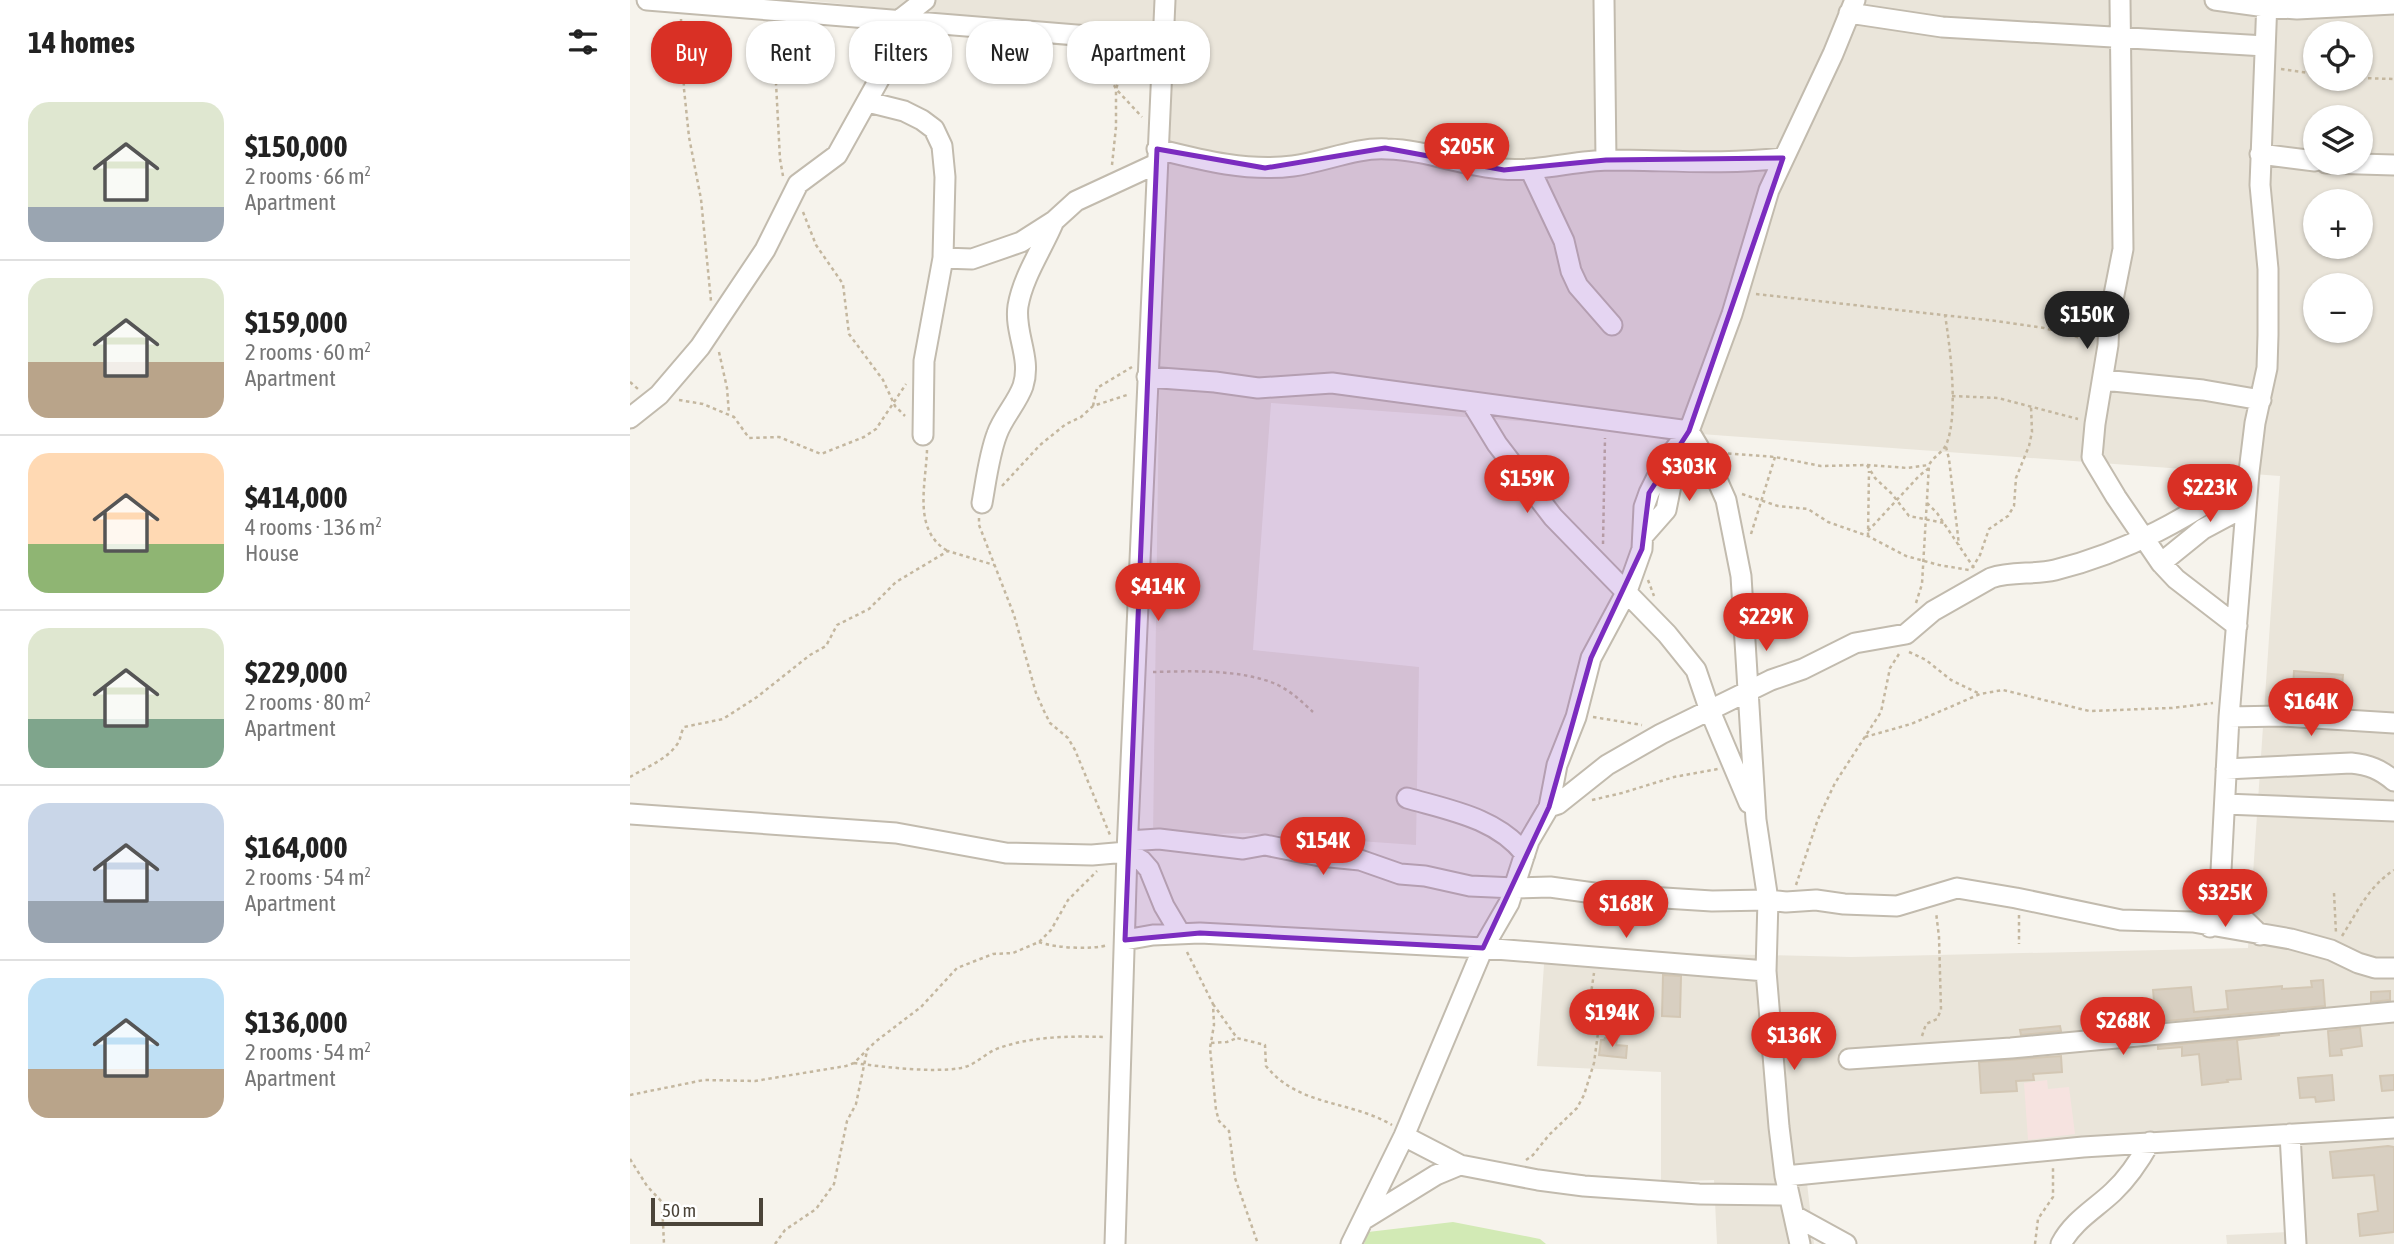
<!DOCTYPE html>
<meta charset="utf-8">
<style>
:root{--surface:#fff;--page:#f6f6f6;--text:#222;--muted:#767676;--line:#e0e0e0;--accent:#d93025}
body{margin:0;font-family:"Asap Condensed",sans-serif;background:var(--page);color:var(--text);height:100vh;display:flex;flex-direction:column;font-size:26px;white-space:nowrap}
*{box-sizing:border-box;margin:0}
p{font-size:23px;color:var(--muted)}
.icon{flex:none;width:38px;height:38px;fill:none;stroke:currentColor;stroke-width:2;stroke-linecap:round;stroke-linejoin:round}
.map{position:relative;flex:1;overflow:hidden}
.sheet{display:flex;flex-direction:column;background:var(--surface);width:630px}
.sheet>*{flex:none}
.top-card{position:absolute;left:21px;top:21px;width:665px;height:63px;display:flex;gap:14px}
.buttons{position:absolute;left:1673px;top:21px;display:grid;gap:14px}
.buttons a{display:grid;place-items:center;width:70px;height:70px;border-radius:50%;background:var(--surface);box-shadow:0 2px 5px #0004;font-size:35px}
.scale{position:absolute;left:21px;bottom:18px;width:112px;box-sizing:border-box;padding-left:7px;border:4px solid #4b4439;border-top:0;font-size:19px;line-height:24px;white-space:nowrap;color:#4b4439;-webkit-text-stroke:5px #fff;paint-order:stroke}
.price{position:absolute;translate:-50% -60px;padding:0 16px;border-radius:24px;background:var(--accent);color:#fff;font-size:23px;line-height:46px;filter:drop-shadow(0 2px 4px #0008)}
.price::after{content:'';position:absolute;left:50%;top:42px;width:21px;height:16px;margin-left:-10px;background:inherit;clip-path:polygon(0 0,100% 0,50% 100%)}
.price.on{background:#222;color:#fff}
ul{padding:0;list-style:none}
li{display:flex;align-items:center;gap:21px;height:175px;padding:0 28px}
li+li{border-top:2px solid var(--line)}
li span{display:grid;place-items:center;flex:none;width:196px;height:140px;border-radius:21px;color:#555}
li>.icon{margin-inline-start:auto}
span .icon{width:84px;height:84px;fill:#fffc;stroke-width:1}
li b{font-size:30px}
h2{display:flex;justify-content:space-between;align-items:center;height:84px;padding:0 28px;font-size:30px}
.chip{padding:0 24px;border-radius:28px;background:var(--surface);box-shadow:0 2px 5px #0004;font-size:24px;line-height:63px}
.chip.on{background:var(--accent);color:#fff}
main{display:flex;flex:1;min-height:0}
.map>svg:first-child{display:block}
.residential{fill:#eae5da;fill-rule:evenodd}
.medical{fill:#f6e3e0}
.green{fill:#d2eab5}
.building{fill:#d8cfc1;stroke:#d3c7b4;stroke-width:2}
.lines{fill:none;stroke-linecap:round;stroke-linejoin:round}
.minor-casing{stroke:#c2bbae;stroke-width:23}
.path{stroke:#c4b79f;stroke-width:2.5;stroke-dasharray:3.5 3.5;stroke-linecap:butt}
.minor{stroke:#fff;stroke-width:19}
.marked{fill:#7b2cbf;fill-opacity:0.2;stroke:#7b2cbf;stroke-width:5;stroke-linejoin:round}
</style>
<main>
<section class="sheet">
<h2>14 homes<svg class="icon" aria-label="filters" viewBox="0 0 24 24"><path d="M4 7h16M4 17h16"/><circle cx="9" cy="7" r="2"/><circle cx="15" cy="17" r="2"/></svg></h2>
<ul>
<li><span style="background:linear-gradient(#dfe7d0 75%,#9aa5b1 0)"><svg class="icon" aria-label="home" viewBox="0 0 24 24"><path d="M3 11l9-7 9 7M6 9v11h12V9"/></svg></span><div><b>$150,000</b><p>2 rooms · 66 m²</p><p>Apartment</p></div></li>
<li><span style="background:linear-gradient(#dfe7d0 60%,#b9a48a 0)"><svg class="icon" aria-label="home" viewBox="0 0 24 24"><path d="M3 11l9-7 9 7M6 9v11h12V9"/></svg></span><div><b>$159,000</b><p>2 rooms · 60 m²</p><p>Apartment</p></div></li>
<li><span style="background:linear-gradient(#ffd9b3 65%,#8fb573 0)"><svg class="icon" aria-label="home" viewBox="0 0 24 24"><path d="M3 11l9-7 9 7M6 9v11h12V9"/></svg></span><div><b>$414,000</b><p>4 rooms · 136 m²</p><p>House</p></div></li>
<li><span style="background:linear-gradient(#dfe7d0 65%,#7fa58c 0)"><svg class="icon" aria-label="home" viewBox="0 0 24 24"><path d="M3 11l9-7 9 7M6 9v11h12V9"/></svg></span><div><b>$229,000</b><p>2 rooms · 80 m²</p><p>Apartment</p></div></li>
<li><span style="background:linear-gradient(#c9d6e8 70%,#9aa5b1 0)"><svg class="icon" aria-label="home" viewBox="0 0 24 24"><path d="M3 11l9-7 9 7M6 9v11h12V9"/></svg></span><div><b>$164,000</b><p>2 rooms · 54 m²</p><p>Apartment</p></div></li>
<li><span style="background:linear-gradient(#bfe0f5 65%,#b9a48a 0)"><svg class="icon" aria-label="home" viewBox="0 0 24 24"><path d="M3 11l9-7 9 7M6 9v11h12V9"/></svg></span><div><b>$136,000</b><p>2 rooms · 54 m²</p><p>Apartment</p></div></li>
</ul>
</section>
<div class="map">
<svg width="1764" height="1244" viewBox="0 0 1764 1244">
<rect width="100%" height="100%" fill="#f6f3ec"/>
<path class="residential" d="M172 0H1764V1244H1597L1596 1235 1660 1232 1651 1138 1177 1183 1184 1244H1087L1084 1180 1031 1182V1072L907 1066 915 950 1221 957 1618 948 1650 476 641 403 623 650 789 667 786 845 617 833 523 836 534 36ZM1685 33H1731V79H1685ZM1685 117H1731V163H1685ZM1685 201H1731V247H1685ZM1685 285H1731V331H1685Z"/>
<path class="medical" d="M1417 1080 1418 1089 1439 1087 1445 1134 1398 1140 1394 1083Z"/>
<path class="green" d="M823 1222 910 1239 916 1244H734L738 1232Z"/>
<path class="building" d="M1664 671 1713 675 1710 707 1662 704Z
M1033 975 1051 976 1050 1017 1032 1016Z
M1693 980 1695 1006 1526 1022 1523 990 1561 987 1564 1012 1598 1009 1596 991 1652 986V989L1682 987 1681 981Z
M1760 991V1000L1741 1002V992Z
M1430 1026 1431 1031 1391 1035 1390 1030Z
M1730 1027 1732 1046 1711 1049 1712 1055 1700 1056 1698 1031Z
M1650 1035 1607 1040 1611 1079 1597 1080 1598 1082 1572 1085 1569 1054 1552 1056V1047L1528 1049V1046Z
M975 1038 987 1039 986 1045 997 1046 996 1058 969 1055 971 1040H974Z
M1431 1056 1432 1072 1403 1074 1404 1080 1386 1081 1387 1091 1351 1093 1349 1062Z
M1702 1075 1704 1100 1686 1102 1685 1097 1670 1098 1668 1078Z
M1764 1075V1090L1752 1091 1750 1076Z
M1758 1146 1764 1147V1232L1730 1236 1728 1214 1748 1211 1744 1175 1703 1178 1700 1152Z"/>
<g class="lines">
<g class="minor-casing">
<path id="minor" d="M17 0 532 42
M974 0 976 160
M1490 0 1493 249 1479 320 1478 345 1465 424 1462 457 1486 497 1531 563 1546 579 1607 626
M1585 0 1636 7 1667 9 1764 4
M1219 13 1312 27 1635 46
M238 102 274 111 292 120 304 129 312 146 315 177 313 258 294 361 293 435
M527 149C571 160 617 172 663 166 694 162 726 147 757 149 797 150 833 166 872 169 908 172 943 161 978 160 1038 160 1093 165 1153 158
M1630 154 1685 161
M1696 163 1764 165
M900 169 934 241 941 271 948 286 982 325
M313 258 342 259 391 242 424 221 446 201 526 164
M517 377 585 382 628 388 702 383 1059 431 1084 473 1096 500 1111 576 1126 820 1138 900 1136 971 1149 1127 1155 1176 1170 1244
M1473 380 1573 390 1631 400
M842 403 867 444 923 517 1037 634 1066 670 1080 711 1119 803
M0 418 29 395 70 347 135 250 168 184 207 155 251 76 268 21 295 0
M352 503C356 481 359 455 367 434 373 417 387 403 393 386 402 358 384 333 388 306 393 276 413 248 424 221
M1014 535 1036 510 1048 451
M1531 563 1573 529 1616 506
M1599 717 1651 716 1764 723
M1596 769 1721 763C1739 765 1750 769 1764 781
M777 798C819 810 867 818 895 854
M1595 804 1764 811
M919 807 928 804 977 765 1031 734 1141 680 1173 669 1225 643 1276 634 1303 611 1361 578C1381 571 1404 575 1425 570 1494 553 1564 517 1619 472
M0 814 266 833 376 853 462 855 497 852 512 861 519 869 534 906 550 933
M498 841 529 839 613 849 635 845 690 856 730 860 770 874 795 876 840 886 885 888 920 887 971 894 1082 901 1138 900 1156 902 1186 900 1214 904 1267 906 1327 888 1386 898 1491 920 1563 922 1661 939 1701 950 1728 963 1745 968H1764
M1589 895 1630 935
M1580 927 1589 895 1591 871 1599 717 1619 472 1625 423 1637 368 1638 335V269L1630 185 1637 0
M495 940 523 935 570 933 853 948 1136 971
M1219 1059 1381 1048 1764 1012
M1660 1134 1666 1244
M774 1136 830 1165
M1155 1176 1453 1147 1764 1128
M1165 1216 1216 1244
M733 1220 806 1175 830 1165 908 1180 954 1186 1069 1194 1159 1195
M485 1244 497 852 535 0
M721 1244 774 1136 853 948 879 903 899 841 919 807 927 765 946 717 961 658 997 591 1012 549 1014 507 1019 493 1034 463 1059 431 1102 314 1139 190 1203 54 1225 0
M1431 1244C1443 1221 1465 1209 1483 1192 1498 1178 1510 1160 1520 1142"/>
</g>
<path class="path" d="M51 19 54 89 59 137 71 199 81 301
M143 26 150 159 153 176
M468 54 486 89 512 117
M1651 69 1685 74
M1731 78 1764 79
M482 165 486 127V89L498 55
M173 212 186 245 213 284 219 334 253 380 265 406 275 416
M1126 294 1366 321 1414 328 1462 341
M89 352 97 388 99 414
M0 382 8 389
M1322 396 1368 398 1448 419
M49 400 73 404 104 417 119 438 149 437 191 454 234 437 246 429 276 384
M463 406 467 388 502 367
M1316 447 1319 459 1329 545
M297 450C296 484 282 531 318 551
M1091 453 1145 457 1191 466 1237 465 1277 468 1299 465
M1237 465 1245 478 1262 494 1279 516 1314 523
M372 486 410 445 436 424 451 417 463 406 500 394
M1112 494 1148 506 1178 509 1198 522 1238 536 1276 556 1309 565 1339 570
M1297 503 1307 513 1344 568
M349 518V525L384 615 406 693 414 711 420 723 438 738 445 750 480 835
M1238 531 1289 476 1299 468
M1121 534 1145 457
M1238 536 1239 471
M973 544 975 438
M1342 568 1350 555 1359 529 1378 516 1384 506 1386 478 1399 446 1402 432 1401 406
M1018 580 1024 596
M1286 603 1292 584 1299 465C1303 457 1312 453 1316 445 1329 416 1320 346 1315 315
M1279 652 1296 660 1321 680 1350 694
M523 672C561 671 613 669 648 685 662 692 672 702 683 712
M963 717 1012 725
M1235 737 1281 724 1350 694 1373 690 1459 711 1542 708 1583 703
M0 777C16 767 37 760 48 743 51 738 51 732 54 727L93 719 127 697 180 655 196 646 207 625 239 609 266 582 318 551 364 565
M962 800 992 793 1044 777 1088 769
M1166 885 1188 819 1205 783 1251 712 1260 668 1269 654
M1704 893 1706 933
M1389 915V944
M1712 936C1728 911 1738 887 1764 870
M409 942C425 948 462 950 478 945
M557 952 583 1004 584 1025 580 1048 586 1110 589 1121 599 1131 605 1178 628 1244
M583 1004 607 1038 635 1045 636 1066C669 1107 720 1100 762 1125
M1292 1036 1296 1024 1307 1019 1311 1010 1309 937 1306 912
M581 1043 597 1042 607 1038
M224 1063C254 1067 302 1073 331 1068 346 1065 355 1053 369 1048 403 1036 441 1036 476 1037
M0 1095 74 1080 125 1081 216 1066 224 1063 245 1042 291 1007 327 968 363 954 383 953 409 942 421 930 438 900 467 871
M0 1159 17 1186 32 1202 34 1244
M896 1160 903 1155 919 1135 947 1108 954 1095 964 1063 968 1033 960 1000 964 973
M145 1244 155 1230 186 1209 204 1184 217 1121 226 1104 237 1051
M1405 1244 1408 1219 1423 1197V1168"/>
<use href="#minor" class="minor"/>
</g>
<path class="marked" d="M755 148 874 170 976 160 1153 158 1059 431 1019 493 1012 549 961 658 919 807 853 948 570 933 495 940 527 149 635 168Z"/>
</svg>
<div class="buttons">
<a><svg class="icon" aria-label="locate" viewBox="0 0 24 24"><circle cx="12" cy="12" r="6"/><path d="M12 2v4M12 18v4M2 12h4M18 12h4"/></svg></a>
<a><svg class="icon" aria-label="layers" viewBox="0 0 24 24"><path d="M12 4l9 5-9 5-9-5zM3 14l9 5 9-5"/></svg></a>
<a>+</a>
<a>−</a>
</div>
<div class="scale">50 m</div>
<b class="price" style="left:837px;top:183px">$205K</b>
<b class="price on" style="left:1457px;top:351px">$150K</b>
<b class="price" style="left:1059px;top:503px">$303K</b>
<b class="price" style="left:897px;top:515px">$159K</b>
<b class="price" style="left:1580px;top:524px">$223K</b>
<b class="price" style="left:528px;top:623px">$414K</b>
<b class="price" style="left:1136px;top:653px">$229K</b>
<b class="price" style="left:1681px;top:738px">$164K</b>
<b class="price" style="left:693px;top:877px">$154K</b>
<b class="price" style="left:1595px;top:929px">$325K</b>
<b class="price" style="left:996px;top:940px">$168K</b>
<b class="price" style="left:982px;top:1049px">$194K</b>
<b class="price" style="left:1493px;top:1057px">$268K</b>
<b class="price" style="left:1164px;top:1072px">$136K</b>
<div class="top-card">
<a class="chip on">Buy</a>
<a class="chip">Rent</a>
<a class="chip">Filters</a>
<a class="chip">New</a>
<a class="chip">Apartment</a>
</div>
</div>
</main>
